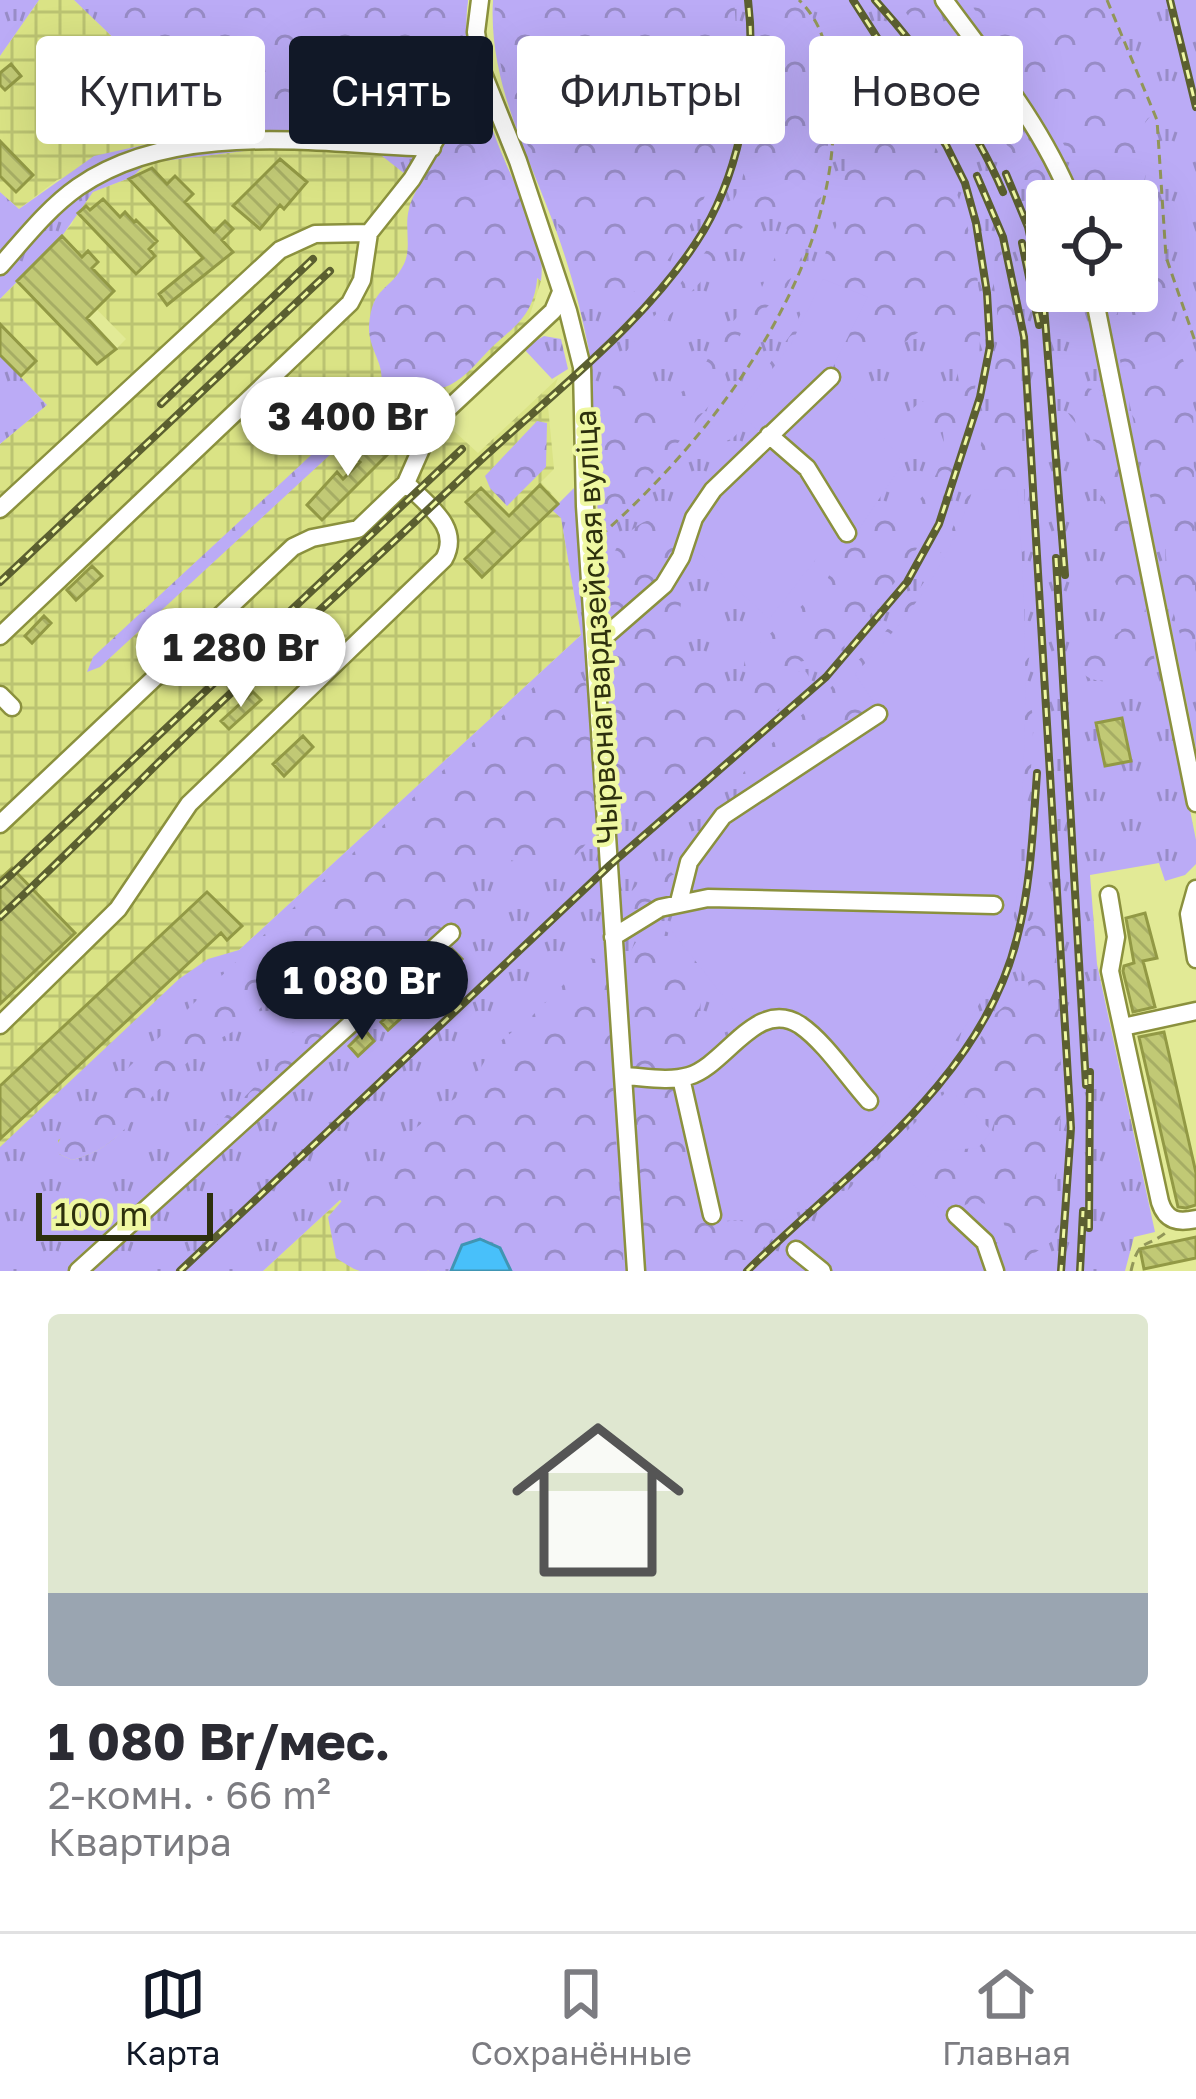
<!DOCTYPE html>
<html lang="ru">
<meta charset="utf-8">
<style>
:root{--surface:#fff;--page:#f7f7f7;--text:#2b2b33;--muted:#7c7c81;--line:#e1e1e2;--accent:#111827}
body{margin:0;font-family:"Golos Text",sans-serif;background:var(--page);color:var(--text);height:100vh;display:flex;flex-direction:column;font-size:45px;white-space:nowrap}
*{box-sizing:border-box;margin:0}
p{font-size:39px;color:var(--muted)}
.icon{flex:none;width:66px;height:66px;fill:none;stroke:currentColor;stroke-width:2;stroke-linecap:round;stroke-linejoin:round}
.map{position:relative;height:1271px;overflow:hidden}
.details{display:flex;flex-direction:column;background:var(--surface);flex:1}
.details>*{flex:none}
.banner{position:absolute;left:36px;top:36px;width:1125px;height:108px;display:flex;gap:24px}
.fabs{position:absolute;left:1026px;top:180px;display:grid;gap:24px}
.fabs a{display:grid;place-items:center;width:132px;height:132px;border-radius:12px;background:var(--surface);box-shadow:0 12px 48px #0002;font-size:60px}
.scale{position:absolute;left:36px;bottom:30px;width:177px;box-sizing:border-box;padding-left:12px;border:6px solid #2d300d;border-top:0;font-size:33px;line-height:42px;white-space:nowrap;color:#2d300d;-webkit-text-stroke:9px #eff8a2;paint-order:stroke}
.price{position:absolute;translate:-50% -102px;padding:0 27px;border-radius:42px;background:#fff;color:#222;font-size:39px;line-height:78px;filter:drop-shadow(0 3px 6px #0008)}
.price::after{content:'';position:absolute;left:50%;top:72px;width:36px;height:27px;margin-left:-18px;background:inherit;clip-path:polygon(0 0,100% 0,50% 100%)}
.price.selected{background:var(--accent);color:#fff}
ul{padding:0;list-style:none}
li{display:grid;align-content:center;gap:24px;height:636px;padding:0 48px}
li span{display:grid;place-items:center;height:372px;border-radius:12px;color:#555}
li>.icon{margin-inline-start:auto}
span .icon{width:216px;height:216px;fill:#fffc;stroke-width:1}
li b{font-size:51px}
.pill{padding:0 42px;border-radius:12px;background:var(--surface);box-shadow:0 12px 48px #0002;font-size:42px;line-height:108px}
.pill.selected{background:var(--accent);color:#fff}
.menu{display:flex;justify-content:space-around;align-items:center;height:168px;border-top:3px solid var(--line);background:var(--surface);font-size:33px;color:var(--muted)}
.menu a{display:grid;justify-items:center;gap:6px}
.menu .selected{color:var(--accent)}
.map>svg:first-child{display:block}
.industrial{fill:url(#industrial-grid)}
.grass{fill:url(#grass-tufts);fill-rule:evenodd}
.forest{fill:url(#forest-crowns);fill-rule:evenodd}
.green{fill:#bbabf6}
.water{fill:#48c0fa;stroke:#4095b3;stroke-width:3}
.building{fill:url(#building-back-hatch);stroke:#929945;stroke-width:3}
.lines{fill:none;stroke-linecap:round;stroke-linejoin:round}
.minor-casing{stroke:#8b913e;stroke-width:21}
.path{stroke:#919658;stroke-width:3;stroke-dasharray:9 6;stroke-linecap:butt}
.minor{stroke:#fff;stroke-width:16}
.rail-casing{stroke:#5b5f30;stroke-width:8}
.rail{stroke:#eff8a2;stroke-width:3;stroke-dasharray:9;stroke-linecap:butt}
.labels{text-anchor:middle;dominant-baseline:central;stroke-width:9;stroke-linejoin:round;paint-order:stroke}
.street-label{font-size:30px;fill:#2d300d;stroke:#eff8a2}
</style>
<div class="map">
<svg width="1196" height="1271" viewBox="0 0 1196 1271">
<defs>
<pattern id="industrial-grid" width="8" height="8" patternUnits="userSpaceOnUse" patternTransform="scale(3)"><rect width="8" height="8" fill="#dae385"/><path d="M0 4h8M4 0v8" fill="none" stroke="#bbc372"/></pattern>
<pattern id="grass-tufts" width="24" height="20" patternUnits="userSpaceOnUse" patternTransform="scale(3)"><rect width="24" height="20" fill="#bbabf6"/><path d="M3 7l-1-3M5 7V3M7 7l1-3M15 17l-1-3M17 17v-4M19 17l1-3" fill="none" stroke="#988cc6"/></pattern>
<pattern id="forest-crowns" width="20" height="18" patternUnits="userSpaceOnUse" patternTransform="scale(3)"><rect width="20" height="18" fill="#bbabf6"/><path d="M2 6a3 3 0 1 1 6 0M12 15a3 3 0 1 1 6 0" fill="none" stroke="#988cc6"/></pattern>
<pattern id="building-back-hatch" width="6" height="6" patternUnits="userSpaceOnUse" patternTransform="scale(3)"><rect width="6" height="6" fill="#c1c975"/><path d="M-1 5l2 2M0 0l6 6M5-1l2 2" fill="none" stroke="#a6ad64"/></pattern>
</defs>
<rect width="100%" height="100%" fill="#e2ea96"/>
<path class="industrial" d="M39 0H74L200 121 189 135 57 180 19 209 0 192V56Z
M283 146 377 151 541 281 528 321 431 410 478 453 558 378 548 406 554 469 541 482 560 503 553 510 561 517 581 635 113 1066 184 1136 34 1271H0V444L47 405 0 355V299L35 264 117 348 126 339 43 255 72 224 78 208 93 192 132 177 147 163Z
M340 1200 429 1271H263Z"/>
<path class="grass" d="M0 0H39L0 56Z
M74 0H468C460 62 485 116 510 173 525 207 546 242 541 281L377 152 283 146 147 163 132 177 93 192 62 236 0 299V192L19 209 94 156 189 135 200 121Z
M493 0H934C980 64 1035 127 1063 201H1047V291H1086L1196 840V864L1185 875 1165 881 1159 863 1090 875 1097 964 1155 1232 1134 1237 1125 1271H644L623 973 589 351C581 310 571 272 557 233 530 157 488 83 493 0Z
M953 0H1196V749L1103 291H1137V201H1083L1055 143Z
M544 336 561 339 568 369 552 379 523 348Z
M0 355 47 405 0 444Z
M574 488 580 519 628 1271H429L340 1200 263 1271H0V1147L179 979 208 959 239 950 581 635 561 518 552 510ZM146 1099C127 1129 108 1151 72 1160L59 1154 58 1140Z"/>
<path class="forest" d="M98 0H468L455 86 429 129 405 136 267 125C243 89 235 96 196 104Z
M495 0H734C743 91 723 189 666 262 647 285 629 303 598 295L577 275 504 83 494 27Z
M759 0H805L823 42 830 123 824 188 807 245 787 287 741 333 717 396 613 521 606 520 601 498 606 468 598 434 612 395 617 363 710 246 741 185 761 87ZM770 214 783 217 787 230 762 287 716 342 695 385 657 404 637 396 626 374 635 352 707 275 733 236 753 218Z
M897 0H924L931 10 929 21 914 24Z
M969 0H1101C1115 35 1154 78 1152 114L1137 133 1134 149 1146 170 1142 210 1160 240 1173 333 1193 386 1196 686 1168 595 1165 535 1150 496 1114 333V320L1128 291H1137V201H1088C1065 124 1008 69 969 0Z
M847 26 859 28 872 42C915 110 960 174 974 255 997 379 955 510 876 607 864 622 851 643 834 654 822 662 811 659 799 662 783 667 774 678 757 678L743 670 746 655 823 587 867 504 887 514 907 512C930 493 950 458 942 429L920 425 900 442 884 445 861 424H895L919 403 948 394 959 382 951 332 943 326 925 327 905 342 876 346 855 379 827 401 758 412 732 439 725 441 718 435 794 330 836 227 850 141 848 79 841 40Z
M475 110 489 117C503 172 557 249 530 306 522 323 505 335 492 347 479 360 466 377 450 385 431 394 419 381 397 393L100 667 87 672 93 657 376 395C392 368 368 354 369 326 372 285 390 292 404 264 412 247 404 227 409 209 414 187 457 120 475 110Z
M998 112C1024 115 1048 177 1054 201H1047V241L1040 213 1023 185 1019 161 992 125V116Z
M991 241 1000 246 1014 306 1019 345 1026 550 1022 552 999 489 985 490 1019 574 1029 580C1033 593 1025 597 1016 604L1021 624 1032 621 1037 627C1032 646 1024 672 1026 693 1027 699 1031 705 1032 711 1035 731 1031 800 1020 815L878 709 842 723 809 755 752 789 745 786 743 773C801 711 870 659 920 588 967 521 1003 391 997 309 995 288 991 267 987 246Z
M1086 388 1099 390 1107 402 1130 531 1122 545 1112 544 1105 534 1108 512 1096 485C1116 439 1089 445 1068 413L1071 398Z
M537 421 547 423 546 467 507 506 490 488 485 476Z
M660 517C727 534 633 654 715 686 747 699 783 666 806 672L811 680 660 815 641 821 627 816 617 798 603 585C608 555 627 522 660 517Z
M1121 567 1134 569 1139 575 1155 662 1145 675C1120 674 1099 690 1081 672L1079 648 1088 639 1110 638 1121 631 1125 608 1113 576Z
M562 667 579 672 588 688C590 721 603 803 593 830 586 852 564 865 543 871L505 858 472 864 469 879 478 901 471 917 452 928 223 1132 217 1125 264 1077 283 1039 318 1016 321 1005 316 996C272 980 272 1000 246 1023 236 1031 224 1036 213 1042 200 1050 188 1062 177 1072 137 1105 126 1147 72 1160L59 1154 56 1147 65 1130 255 943 552 670Z
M662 863 675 876 670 897 641 912 626 914 622 906C628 894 650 868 662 863Z
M1038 913 1049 916 1055 929 1062 1093 1056 1178 1059 1227 1054 1240 1027 1258 1025 1271H1001L1005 1227 999 1209 974 1200 948 1215H940L906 1183 902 1167 935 1155 940 1136 980 1139 993 1135 995 1121C984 1107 973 1111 958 1115L941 1101 996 1013 1008 1003 1028 996C1031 981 1026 980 1020 968 1013 951 1024 922 1038 913Z
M659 928 683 940 744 957 702 999 695 1023 714 1056 708 1217C731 1236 770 1212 799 1204L795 1216 740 1271H646L625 975C628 953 635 933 659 928Z
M590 958 603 961 606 970 624 1271H516C491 1190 454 1263 427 1271 416 1271 372 1271 360 1271 352 1269 343 1262 336 1258L328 1217 359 1181 382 1165 405 1136 470 1087 492 1048 532 1016Z"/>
<path class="green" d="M823 279 868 297 832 369 903 463 851 541 817 558 769 619 692 546 713 499 769 443 740 412 791 344Z
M973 489 1017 490C1026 588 1027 684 1023 782 1021 850 1023 926 989 987 939 1079 861 1148 786 1219L718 1221 689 1084 754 1035 667 925 685 910 696 861 726 821 883 716 855 674C911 615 947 568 973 489Z
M949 1089 992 1131 978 1148 933 1151 908 1180 977 1242 989 1271H767Z"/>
<path class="water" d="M480 1239 500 1248 511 1271H451L462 1245Z"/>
<path class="building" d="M11 64 21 76 5 90 0 85V73Z
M0 141 33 175 16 192 0 176Z
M280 159 307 182 284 209 280 205 260 229 233 206Z
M152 168 167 184 175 176 193 194 185 202 214 232 225 221 233 229 222 240 233 252 167 305 159 294 203 258 129 179Z
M103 199 120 217 125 212 134 222 136 220 157 241 149 249 155 256 136 274 78 213 86 206 90 210Z
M62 236 82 257 88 251 98 262 92 268 114 291 87 318 116 349 97 364 17 281Z
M0 324 36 361 21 376 0 355Z
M377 436 391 451 322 520 307 505 337 472 343 479 360 462 355 458Z
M540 485 558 504 482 577 465 559 494 531 466 502 481 488 509 516Z
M92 566 102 576 76 600 67 590Z
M44 616 51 623 32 643 25 636Z
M253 692 261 700 229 729 221 721Z
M1122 718 1131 761 1105 766 1096 723Z
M303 736 313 747 284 776 273 764Z
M12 868 75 933 0 1004V879Z
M207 892 242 926 227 940 221 933 0 1139V1086Z
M1145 913 1157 958 1143 961 1155 1007 1133 1012 1123 971 1124 966 1134 963 1126 918Z
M452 949 462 959 437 983 427 972Z
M403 1002 410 1010 388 1030 381 1022Z
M365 1030 374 1041 358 1056 349 1046Z
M1164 1032 1196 1173V1205L1186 1208 1178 1207 1139 1037Z
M1196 1237V1258L1144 1269 1140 1249Z"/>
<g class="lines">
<g class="minor-casing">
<path id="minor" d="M480 0 476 32 482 71 518 161 568 311 582 367 585 506 636 1271
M944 0C991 64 1042 126 1072 201
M0 266C24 239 48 208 78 187 177 119 319 144 432 148
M1093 291 1196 803
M769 435 807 468 847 533
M0 509 280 250 315 234 369 233
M0 636 350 303 362 280 369 233 412 179 463 93 482 71
M595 645 664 585 681 557 694 518 713 490 831 377
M0 695 12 707
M0 824 293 547 312 538 358 529 406 483
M1196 889 1189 914 1196 959
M1109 895 1116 937 1110 971 1160 1202C1166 1221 1178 1223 1196 1219
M679 902 689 862 723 816 878 714
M613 937 660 908 708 898 994 905
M0 1025 118 909 189 804 444 559C462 526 426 505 406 483L432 424 553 311 561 292
M1123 1027 1196 1011
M624 1076C644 1077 669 1082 689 1076 726 1065 757 997 800 1025 826 1043 848 1078 869 1101
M681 1078 712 1215
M956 1215 985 1242 995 1271
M796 1250 822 1271
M78 1271 451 933"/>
</g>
<path class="path" d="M1107 0 1157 120 1166 257 1196 344
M600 536C719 432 848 258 832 92 828 55 826 27 799 0
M1131 1271C1139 1236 1146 1250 1169 1230"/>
<use href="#minor" class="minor"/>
<g class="rail-casing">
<path id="rail" d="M875 0C925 55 974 124 1003 192
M1170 0 1196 107
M1006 174 1028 227 1035 259
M977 176 1003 237 1024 337 1071 1128 1061 1271
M1022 243 1039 325
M1044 306 1065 575
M161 404 313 259
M1056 558 1086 1085
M0 582 330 271
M0 885 462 449
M0 917C54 867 105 816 157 764 259 664 366 569 469 471 547 397 649 322 704 230 742 165 757 74 748 0
M1089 1228 1090 1072
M180 1271 610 865 826 677 907 582 939 524 980 397 990 346 987 293 976 223 965 183 946 145 853 0
M747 1271C846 1173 982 1081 1017 938 1031 884 1033 828 1037 773
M1080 1271 1083 1211"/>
</g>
<use href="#rail" class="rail"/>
</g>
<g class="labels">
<g class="street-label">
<text transform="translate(596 627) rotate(-93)">Чырвонагвардзейская вуліца</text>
</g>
</g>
</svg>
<div class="fabs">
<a><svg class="icon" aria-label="locate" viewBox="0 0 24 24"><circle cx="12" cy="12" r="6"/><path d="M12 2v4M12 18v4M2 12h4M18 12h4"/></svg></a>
</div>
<div class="scale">100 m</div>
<b class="price" style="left:348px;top:479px">3 400 Br</b>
<b class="price" style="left:241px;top:710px">1 280 Br</b>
<b class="price selected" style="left:362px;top:1043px">1 080 Br</b>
<div class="banner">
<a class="pill">Купить</a>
<a class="pill selected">Снять</a>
<a class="pill">Фильтры</a>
<a class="pill">Новое</a>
</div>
</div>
<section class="details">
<ul>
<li><span style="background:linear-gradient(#dfe7d0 75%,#9aa5b1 0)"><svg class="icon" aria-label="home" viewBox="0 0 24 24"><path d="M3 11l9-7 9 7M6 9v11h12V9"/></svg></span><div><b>1 080 Br/мес.</b><p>2-комн. · 66 m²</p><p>Квартира</p></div></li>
</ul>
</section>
<nav class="menu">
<a class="selected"><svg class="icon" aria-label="map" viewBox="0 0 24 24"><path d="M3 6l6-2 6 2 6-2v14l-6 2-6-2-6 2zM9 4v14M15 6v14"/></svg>Карта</a>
<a><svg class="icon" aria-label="saved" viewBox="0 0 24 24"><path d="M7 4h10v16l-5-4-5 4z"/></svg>Сохранённые</a>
<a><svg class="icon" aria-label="home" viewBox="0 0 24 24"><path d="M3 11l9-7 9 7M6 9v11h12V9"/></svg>Главная</a>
</nav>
